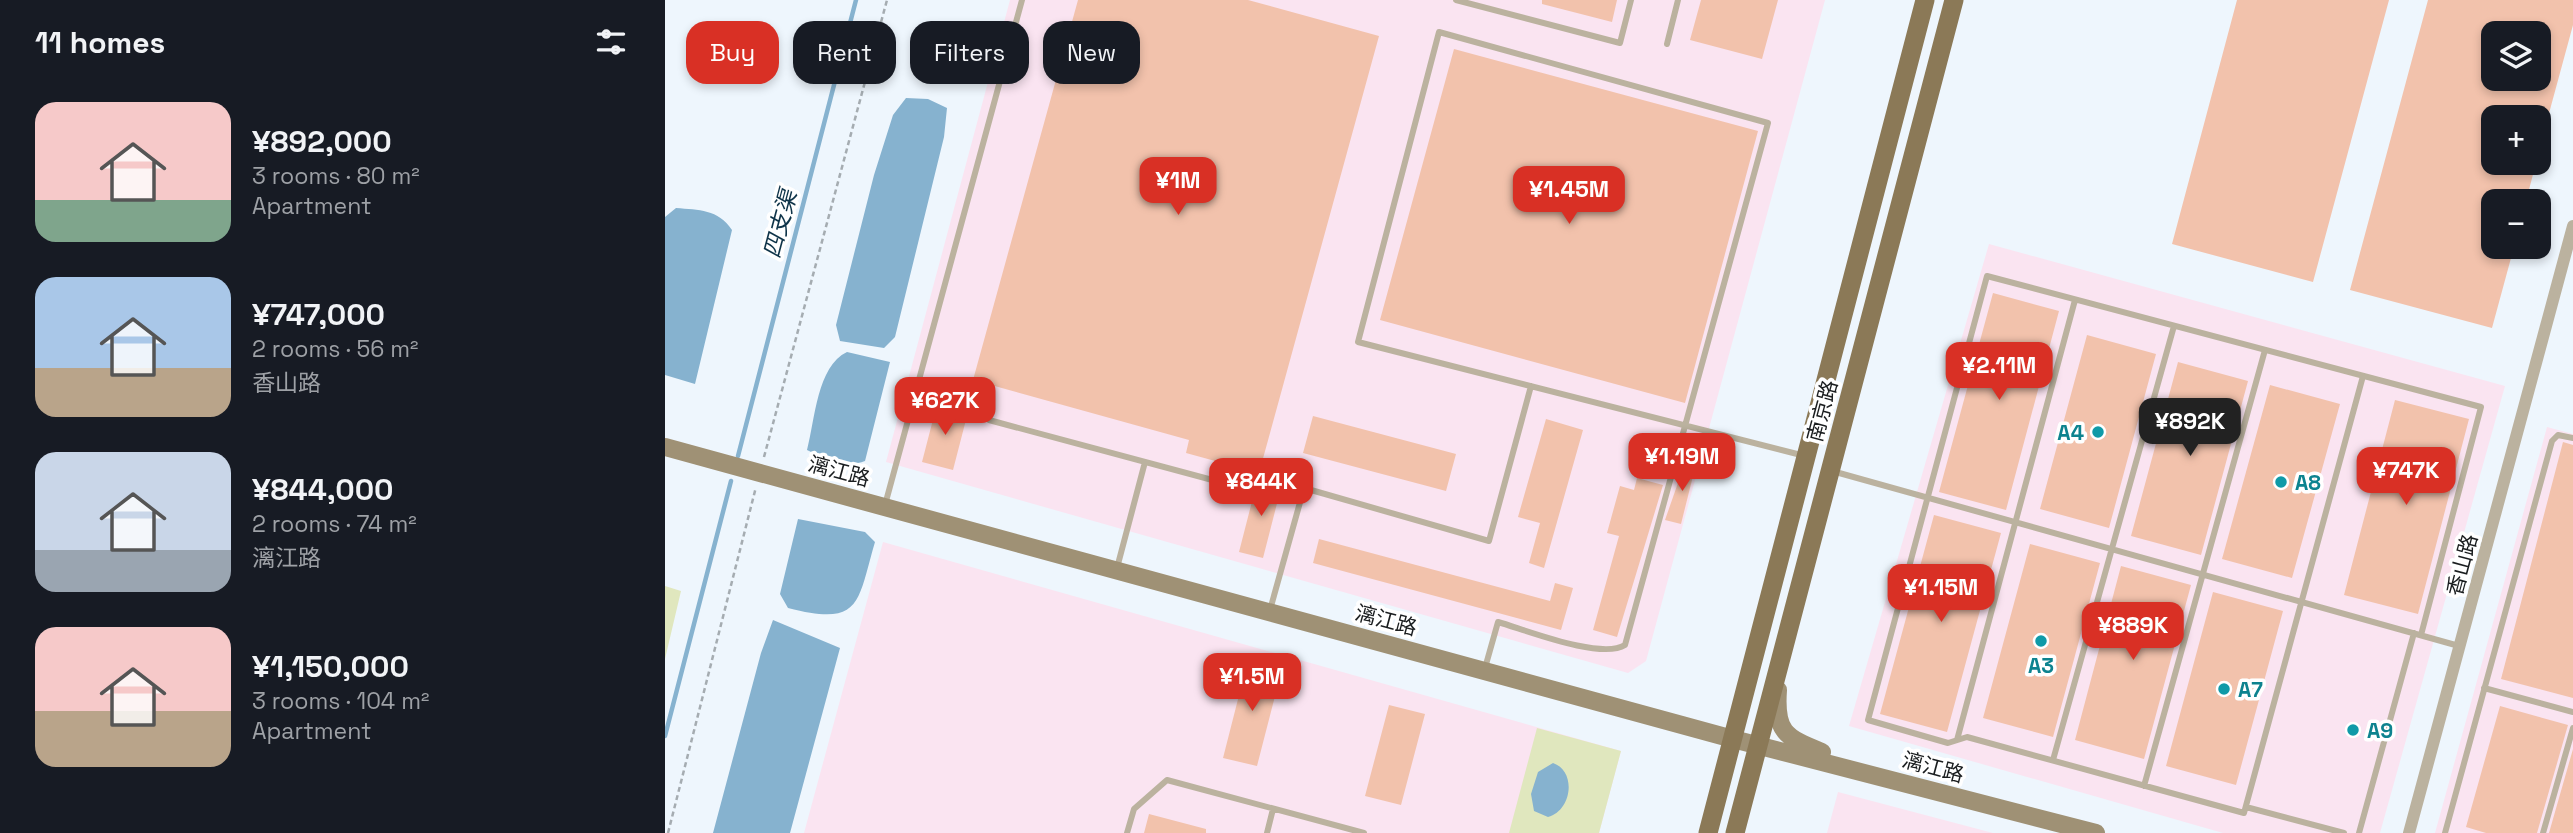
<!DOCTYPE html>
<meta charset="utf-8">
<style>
:root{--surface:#171b24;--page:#242831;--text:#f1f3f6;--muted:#9ea1a6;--accent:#d93025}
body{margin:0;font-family:"Space Grotesk","Noto Sans SC",sans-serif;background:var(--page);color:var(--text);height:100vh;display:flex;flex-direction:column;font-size:26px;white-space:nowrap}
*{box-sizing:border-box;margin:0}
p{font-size:23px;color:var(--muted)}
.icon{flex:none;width:38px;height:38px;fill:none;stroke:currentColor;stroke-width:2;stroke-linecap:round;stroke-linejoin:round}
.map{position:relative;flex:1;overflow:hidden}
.panel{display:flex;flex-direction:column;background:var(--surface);width:665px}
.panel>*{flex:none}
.hud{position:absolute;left:21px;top:21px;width:665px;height:63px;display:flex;gap:14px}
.buttons{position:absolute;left:1816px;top:21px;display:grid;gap:14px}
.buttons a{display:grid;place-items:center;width:70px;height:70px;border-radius:14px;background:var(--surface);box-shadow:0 4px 10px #0003;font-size:35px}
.price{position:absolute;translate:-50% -60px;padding:0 16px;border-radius:14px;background:var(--accent);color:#fff;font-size:23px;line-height:46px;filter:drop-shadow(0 2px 4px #0008)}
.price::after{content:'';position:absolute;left:50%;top:42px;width:21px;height:16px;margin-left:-10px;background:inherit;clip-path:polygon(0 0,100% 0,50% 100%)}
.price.on{background:#222;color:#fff}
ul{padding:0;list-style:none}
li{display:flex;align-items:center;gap:21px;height:175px;padding:0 35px}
li span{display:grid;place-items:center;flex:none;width:196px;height:140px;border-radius:21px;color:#555}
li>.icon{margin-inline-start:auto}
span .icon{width:84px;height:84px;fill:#fffc;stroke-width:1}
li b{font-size:30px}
h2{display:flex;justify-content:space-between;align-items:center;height:84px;padding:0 35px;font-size:30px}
.pill{padding:0 24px;border-radius:21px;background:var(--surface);box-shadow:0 4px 10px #0003;font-size:24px;line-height:63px}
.pill.on{background:var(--accent);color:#fff}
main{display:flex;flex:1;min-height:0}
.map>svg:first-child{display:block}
.industrial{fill:#fae4f1}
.green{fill:#e0e7be}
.water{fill:#86b2cf}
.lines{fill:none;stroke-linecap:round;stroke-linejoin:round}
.stream{stroke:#86b2cf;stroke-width:4.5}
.building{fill:#f2c2ac;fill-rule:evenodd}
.path{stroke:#a5acb1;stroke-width:2.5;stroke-dasharray:5 3.5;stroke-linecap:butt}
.lane{stroke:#bbb29f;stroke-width:6}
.street{stroke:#bbb29f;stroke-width:12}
.secondary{stroke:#9f9175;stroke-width:18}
.primary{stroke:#8b7957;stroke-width:19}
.culture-dot{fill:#0f9aa8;stroke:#fff;stroke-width:2.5}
.labels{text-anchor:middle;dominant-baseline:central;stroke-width:7;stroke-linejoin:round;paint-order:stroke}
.street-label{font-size:21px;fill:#1a1d1f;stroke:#fff}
.culture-label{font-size:21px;font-weight:bold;fill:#0d838f;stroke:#fff;text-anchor:start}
.water-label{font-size:23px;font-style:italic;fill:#0e3348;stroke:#fff}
</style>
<main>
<section class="panel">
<h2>11 homes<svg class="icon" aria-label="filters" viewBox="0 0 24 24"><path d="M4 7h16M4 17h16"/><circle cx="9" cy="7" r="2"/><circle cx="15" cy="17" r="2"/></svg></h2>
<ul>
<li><span style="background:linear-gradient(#f6c9c9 70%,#7fa58c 0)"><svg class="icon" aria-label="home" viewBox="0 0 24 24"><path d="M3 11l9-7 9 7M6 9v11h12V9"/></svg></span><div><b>¥892,000</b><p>3 rooms · 80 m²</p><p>Apartment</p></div></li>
<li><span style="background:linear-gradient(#a9c7e8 65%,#b9a48a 0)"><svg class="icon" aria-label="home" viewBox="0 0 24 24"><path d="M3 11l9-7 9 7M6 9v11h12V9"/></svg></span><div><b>¥747,000</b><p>2 rooms · 56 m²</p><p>香山路</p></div></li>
<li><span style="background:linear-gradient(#c9d6e8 70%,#9aa5b1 0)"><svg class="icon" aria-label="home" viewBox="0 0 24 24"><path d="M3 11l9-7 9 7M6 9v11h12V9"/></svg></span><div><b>¥844,000</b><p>2 rooms · 74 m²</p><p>漓江路</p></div></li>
<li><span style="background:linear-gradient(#f6c9c9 60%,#b9a48a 0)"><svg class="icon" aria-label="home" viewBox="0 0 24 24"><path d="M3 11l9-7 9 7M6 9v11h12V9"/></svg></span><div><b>¥1,150,000</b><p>3 rooms · 104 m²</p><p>Apartment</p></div></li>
</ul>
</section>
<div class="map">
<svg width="1908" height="833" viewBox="0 0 1908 833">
<rect width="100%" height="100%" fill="#eef6fd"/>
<path class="industrial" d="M345 0H1160L981 661 963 673 221 462Z
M1324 244 1840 386 1715 833H1558L1184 726Z
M1882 427 1908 434V833H1770Z
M218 542 956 751 934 833H139Z
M1173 792 1328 833H1162Z"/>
<path class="green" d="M0 586 16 591 0 659Z
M872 728 956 751 934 833H844Z"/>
<path class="water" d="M241 98 263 99 282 108 279 137 230 337 219 348 175 341 171 325 209 175 228 115Z
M11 208C34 210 53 209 67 230L30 384 0 375V217Z
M182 352 225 362 200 461C181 468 160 459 142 450 150 420 152 366 182 352Z
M133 519 200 532 210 542C192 603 197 627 123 608L115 594Z
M108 620 175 648 125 833H48L96 653Z
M888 763C912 771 907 811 883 817L869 811 866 794 873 772Z"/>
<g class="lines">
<path class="stream" d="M73 456 191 0
M0 736 66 481"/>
</g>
<path class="building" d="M413 0H583L714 36 594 473 521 453 524 440 308 380Z
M877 0H952L947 22 877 4Z
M1036 0H1113L1097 59 1025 40Z
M1572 0H1724L1648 282 1507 244Z
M1763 0H1908V25L1883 117H1829V163H1871L1861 201H1829V247H1849L1827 328 1685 290ZM1829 33H1874V79H1829Z
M789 49 1093 131 1020 403 715 320Z
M1328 293 1394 311 1341 510 1274 492Z
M1422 335 1491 354 1444 528 1375 509Z
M1513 362 1583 381 1536 555 1466 536Z
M1605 385 1675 404 1627 578 1557 559Z
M1730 400 1804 419 1753 614 1679 595Z
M272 404 303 412 288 470 257 462Z
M648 416 791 454 781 491 638 453Z
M881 419 918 430 879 568 864 563 875 523 853 517Z
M1898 442 1908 445V698L1836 679Z
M1022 457 1032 460 1016 524 1000 520Z
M593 478 617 484 598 558 574 552Z
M972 478 998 485 952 637 928 630 954 536 942 533 955 486 969 490Z
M1269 515 1336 533 1282 732 1215 714Z
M654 539 885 601 890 583 908 588 896 630 648 563Z
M1365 544 1435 563 1388 737 1318 718Z
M1456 566 1526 585 1479 759 1410 740Z
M1548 592 1618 611 1571 785 1501 766Z
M583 660 617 669 592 766 558 758Z
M724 705 760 714 736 805 700 796Z
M1835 706 1903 725 1872 833H1821L1801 827Z
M1908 749V833H1884Z
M484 814 541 829V833H479Z"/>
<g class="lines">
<path class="path" d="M99 457 222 0
M3 833 91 487"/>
<path class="lane" d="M791 0 955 43 966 0
M1002 44 1013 0
M1698 376 1579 813 1302 737 1283 743 1203 720 1322 276 1816 407 1756 635
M253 384 315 401 324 420 566 485
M1167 471 1794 646
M220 505 357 0
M452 568 480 462
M605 610 639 488 824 541 866 386
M820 668 833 622C861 630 936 660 960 645L1103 123 774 32 693 342C842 380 991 418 1140 456
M1819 688 1908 712
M1292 740 1410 300
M1388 760 1509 326
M1479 786 1600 350
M1581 807 1679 833
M462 833 469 809 502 780 699 833
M602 833 608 809
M1694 833 1749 633
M1780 833 1887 441 1893 435 1908 438
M1878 833 1908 728"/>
<path class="street" d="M1744 833 1908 226"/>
<path class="secondary" d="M0 447 1068 739 1431 833
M1113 690C1110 731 1119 737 1157 752"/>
<path class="primary" d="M1043 833 1260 0
M1070 833 1289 0"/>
</g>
<g class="culture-dot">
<circle cx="1433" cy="432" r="7"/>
<circle cx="1616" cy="482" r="7"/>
<circle cx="1376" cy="641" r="7"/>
<circle cx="1559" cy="689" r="7"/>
<circle cx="1688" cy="730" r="7"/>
</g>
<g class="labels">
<g class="street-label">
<text transform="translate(1157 411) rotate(-75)">南京路</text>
<text transform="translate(174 471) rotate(15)">漓江路</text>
<text transform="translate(1797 565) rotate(-75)">香山路</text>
<text transform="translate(721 620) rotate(15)">漓江路</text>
<text transform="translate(1268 767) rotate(15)">漓江路</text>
</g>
<g class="culture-label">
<text x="1419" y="432" text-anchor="end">A4</text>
<text x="1630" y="482">A8</text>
<text x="1376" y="665" text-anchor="middle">A3</text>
<text x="1573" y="689">A7</text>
<text x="1702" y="730">A9</text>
</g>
<g class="water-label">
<text transform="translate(115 224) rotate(-75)">四支渠</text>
</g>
</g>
</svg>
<div class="buttons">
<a><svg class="icon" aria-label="layers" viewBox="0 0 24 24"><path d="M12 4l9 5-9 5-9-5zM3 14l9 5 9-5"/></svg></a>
<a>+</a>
<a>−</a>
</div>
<b class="price" style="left:513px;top:217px">¥1M</b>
<b class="price" style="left:904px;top:226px">¥1.45M</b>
<b class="price" style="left:1334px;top:402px">¥2.11M</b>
<b class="price" style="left:280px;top:437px">¥627K</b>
<b class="price on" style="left:1525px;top:458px">¥892K</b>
<b class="price" style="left:1017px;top:493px">¥1.19M</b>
<b class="price" style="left:1741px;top:507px">¥747K</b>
<b class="price" style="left:596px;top:518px">¥844K</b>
<b class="price" style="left:1276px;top:624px">¥1.15M</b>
<b class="price" style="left:1468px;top:662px">¥889K</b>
<b class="price" style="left:587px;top:713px">¥1.5M</b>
<div class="hud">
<a class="pill on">Buy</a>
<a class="pill">Rent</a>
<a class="pill">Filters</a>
<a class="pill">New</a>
</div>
</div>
</main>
